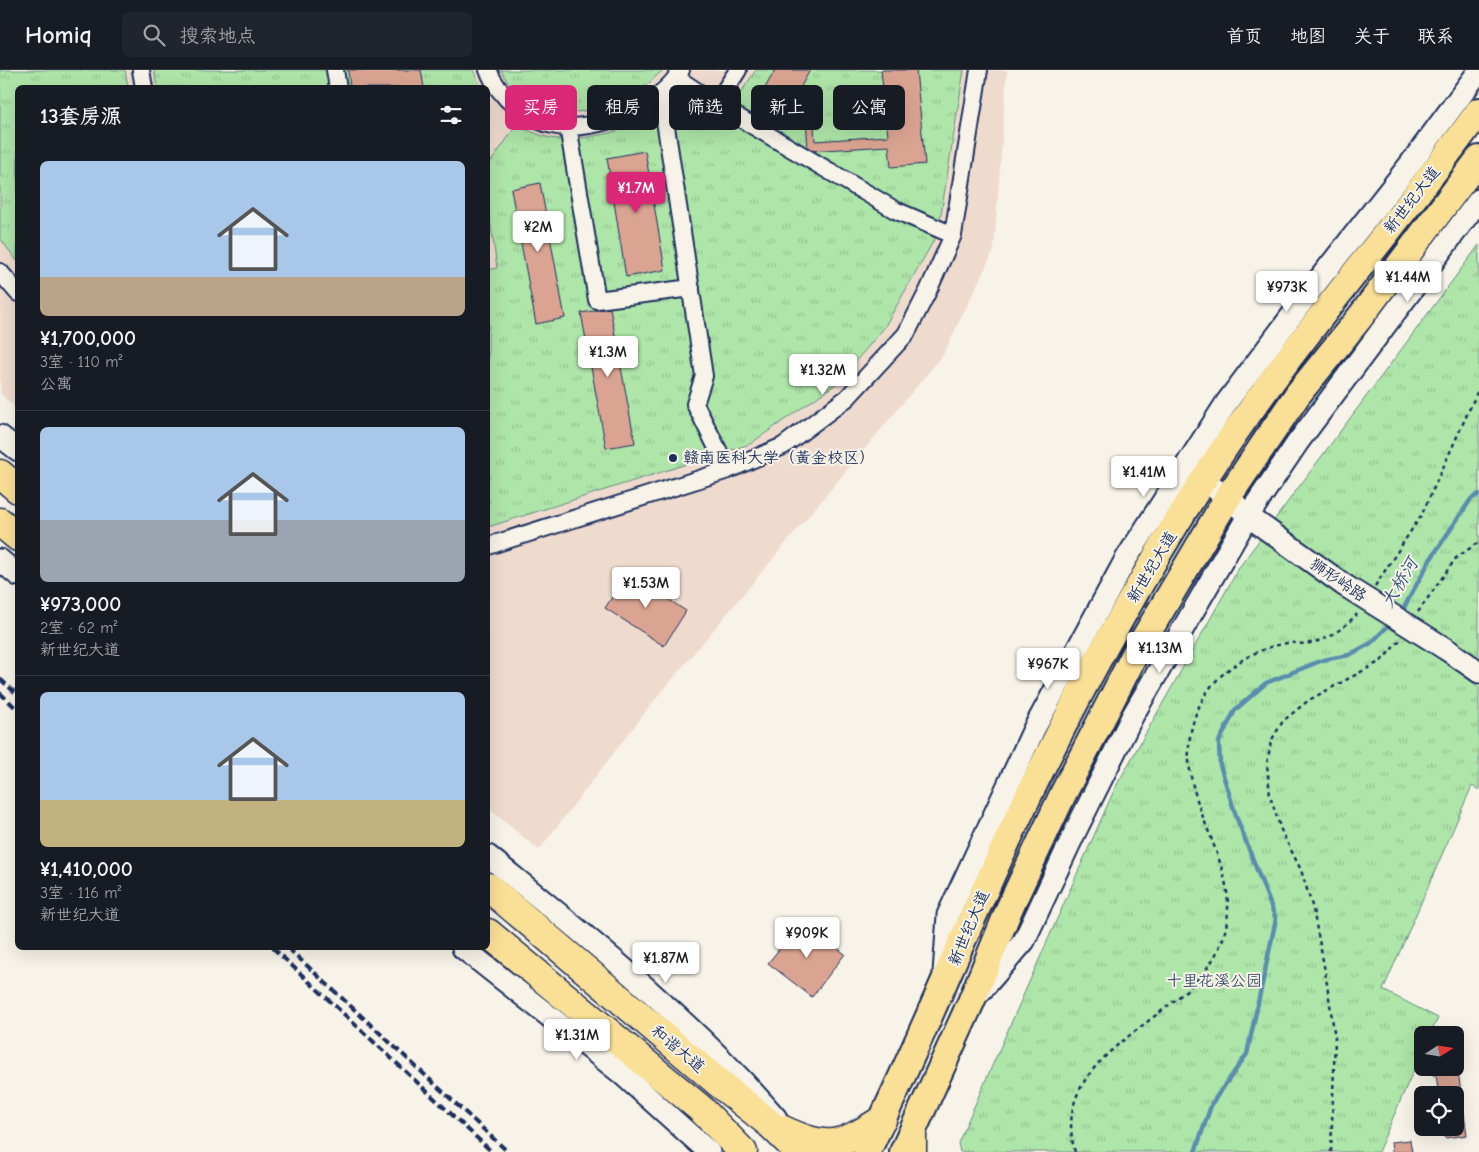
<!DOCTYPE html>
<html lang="zh">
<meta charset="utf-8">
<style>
:root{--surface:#171b24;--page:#20242c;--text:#f1f3f6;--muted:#9ea1a6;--line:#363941;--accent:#db2777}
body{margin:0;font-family:"Comic Neue","LXGW WenKai TC",sans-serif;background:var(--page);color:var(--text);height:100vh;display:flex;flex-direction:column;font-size:19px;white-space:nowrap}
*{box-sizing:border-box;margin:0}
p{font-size:16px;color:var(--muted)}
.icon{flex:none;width:28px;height:28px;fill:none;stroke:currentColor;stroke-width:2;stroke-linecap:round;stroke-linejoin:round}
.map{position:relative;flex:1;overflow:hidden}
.sheet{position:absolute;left:15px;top:15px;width:475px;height:865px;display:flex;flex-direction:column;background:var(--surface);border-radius:8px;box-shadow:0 5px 20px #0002}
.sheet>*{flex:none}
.banner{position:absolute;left:505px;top:15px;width:475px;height:45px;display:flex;gap:10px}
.needle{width:32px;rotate:78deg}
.controls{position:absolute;left:1414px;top:956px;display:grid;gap:10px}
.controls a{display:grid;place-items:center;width:50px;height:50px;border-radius:8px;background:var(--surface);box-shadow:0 5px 20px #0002;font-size:25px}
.price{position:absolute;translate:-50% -42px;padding:0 11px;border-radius:5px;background:#fff;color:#222;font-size:16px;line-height:32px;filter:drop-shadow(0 1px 2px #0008)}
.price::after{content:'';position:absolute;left:50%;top:30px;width:15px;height:11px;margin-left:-8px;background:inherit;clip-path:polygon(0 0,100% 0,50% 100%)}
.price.selected{background:var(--accent);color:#fff}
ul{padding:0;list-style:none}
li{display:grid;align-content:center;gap:10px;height:265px;padding:0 25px}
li+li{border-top:1px solid var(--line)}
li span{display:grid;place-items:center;height:155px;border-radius:8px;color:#555}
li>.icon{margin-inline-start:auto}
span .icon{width:90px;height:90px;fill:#fffc;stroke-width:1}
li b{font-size:21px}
h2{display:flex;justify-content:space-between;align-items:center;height:60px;padding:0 25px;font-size:21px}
.pill{padding:0 18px;border-radius:8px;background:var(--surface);box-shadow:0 5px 20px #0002;font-size:18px;line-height:45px}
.pill.selected{background:var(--accent);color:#fff}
header{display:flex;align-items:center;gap:30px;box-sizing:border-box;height:70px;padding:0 25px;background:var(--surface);border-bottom:1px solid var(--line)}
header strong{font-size:24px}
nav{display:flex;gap:28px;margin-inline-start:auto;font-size:18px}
.search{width:350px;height:45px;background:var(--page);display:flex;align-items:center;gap:12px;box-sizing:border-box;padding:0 18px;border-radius:8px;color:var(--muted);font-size:19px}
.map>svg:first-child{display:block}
.built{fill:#efdbce}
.grass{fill:url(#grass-tufts);stroke:#648a83}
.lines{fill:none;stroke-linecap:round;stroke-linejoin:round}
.stream{stroke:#5a8daf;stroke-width:4.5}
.building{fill:#dba492;stroke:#1b2f5e}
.minor-casing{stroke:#1b2f5e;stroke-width:20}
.tertiary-casing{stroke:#1b2f5e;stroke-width:25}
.primary-casing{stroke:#1b2f5e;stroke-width:30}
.trunk-casing{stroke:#1b2f5e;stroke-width:31}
.path{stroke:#1b2f5e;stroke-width:2.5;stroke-dasharray:4 4;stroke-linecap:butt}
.minor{stroke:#f7f3e8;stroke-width:16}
.tertiary{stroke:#f7f3e8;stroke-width:21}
.primary{stroke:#fadf96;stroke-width:26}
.trunk{stroke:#fadf96;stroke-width:28}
.rail{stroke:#1b2f5e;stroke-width:4;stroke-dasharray:8 4;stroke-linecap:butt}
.tertiary-bridge-casing{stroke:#1b2f5e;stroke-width:25;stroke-linecap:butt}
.tertiary-bridge{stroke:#f7f3e8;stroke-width:21}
.poi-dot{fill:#1b2f5e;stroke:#f7f3e8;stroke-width:2}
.labels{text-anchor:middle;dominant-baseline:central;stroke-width:4;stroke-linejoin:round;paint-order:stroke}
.street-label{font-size:16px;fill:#1b2f5e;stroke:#f7f3e8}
.poi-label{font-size:16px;fill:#1b2f5e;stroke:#f7f3e8;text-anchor:start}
.park-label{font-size:16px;fill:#38536d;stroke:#f7f3e8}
.water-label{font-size:18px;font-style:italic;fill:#355680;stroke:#f7f3e8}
</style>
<header>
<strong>Homiq</strong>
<div class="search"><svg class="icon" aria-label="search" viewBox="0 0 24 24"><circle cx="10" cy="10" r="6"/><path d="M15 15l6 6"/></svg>搜索地点</div>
<nav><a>首页</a><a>地图</a><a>关于</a><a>联系</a></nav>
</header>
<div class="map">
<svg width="1479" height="1082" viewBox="0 0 1479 1082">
<defs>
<pattern id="grass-tufts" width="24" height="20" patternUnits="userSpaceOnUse" patternTransform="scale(1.25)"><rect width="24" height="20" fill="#aee5a8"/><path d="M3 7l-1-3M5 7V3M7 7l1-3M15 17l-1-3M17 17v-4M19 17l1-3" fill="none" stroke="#95c593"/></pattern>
</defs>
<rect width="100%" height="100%" fill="#f7f3e8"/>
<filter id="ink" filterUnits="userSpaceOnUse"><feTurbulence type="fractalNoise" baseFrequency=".02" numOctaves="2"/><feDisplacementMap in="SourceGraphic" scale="10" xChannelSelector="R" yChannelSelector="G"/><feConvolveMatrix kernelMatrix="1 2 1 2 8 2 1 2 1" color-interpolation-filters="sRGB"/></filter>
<g filter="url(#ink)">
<path class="built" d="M0 0H1007L994 180 943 285 650 636 539 780 488 738V18H18L17 339 0 323Z"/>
<path class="grass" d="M0 0H125L128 17 18 18 17 191 0 168Z
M154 0H473L481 17H157Z
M501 0H663C650 12 639 23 623 31 617 35 608 36 601 38 561 48 520 41 501 0Z
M756 0H964L938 163 884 258 836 314 750 374 488 457V200L497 198 488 135V96L516 56C529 60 544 68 557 69 602 71 646 50 689 40L717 57Z
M1479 175V586L1464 606 1479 617V720L1472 716 1383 920 1438 948 1430 965H1422V981L1378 1082H960L958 1073 1115 718 1240 496Z"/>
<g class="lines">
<path class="stream" d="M1401 543 1430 490 1471 429 1479 424
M1195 1082 1212 1033 1247 984 1276 849 1236 746 1220 695 1219 672 1235 640 1266 613 1323 590 1349 585 1371 573 1392 552"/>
</g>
<path class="building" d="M348 0H421L424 18H350Z
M775 0H810L793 31 813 42 815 71 888 66 881 0H916L925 94 891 97 889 76 808 81 806 48 788 39 781 53 754 38Z
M645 81 665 200 626 207 607 88Z
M540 113 565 248 536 254 511 119Z
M610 238 635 373 606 378 581 243Z
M628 503 686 541 664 576 605 538Z
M802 851 845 884 812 927 768 893Z
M1455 980 1467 1065 1445 1068 1444 1058H1455V1025H1439L1436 1006H1433L1432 998H1455Z
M1410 1070 1412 1082H1392L1391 1072Z"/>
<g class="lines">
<g class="minor-casing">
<path id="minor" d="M141 0 144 18
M335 0 338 18
M488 0C500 28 526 51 557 56 597 62 661 36 681 0
M738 0 716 34 895 140 953 165
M677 8 716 34
M661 24 704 306 695 334 728 400
M568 56 597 230 691 218
M0 202 18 223
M488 476 728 400 783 376 847 328 906 264 928 221 953 165 979 0"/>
</g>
<g class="tertiary-casing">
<path id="tertiary" d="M0 366 18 380
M1203 411 1228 427 1248 446 1344 515
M0 490 18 505
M1449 581 1479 602
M488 786C588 868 691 949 776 1048
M463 878 621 1003 709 1082
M944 903 948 845 1034 659 1126 489 1227 332 1317 212 1411 93 1479 1
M980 922 1024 871 1075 762 1133 645 1248 446 1298 372 1479 130"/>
</g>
<g class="primary-casing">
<path id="primary" d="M867 1082C926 959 976 833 1036 710 1086 608 1141 508 1202 412 1285 282 1389 166 1479 41
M903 1082 971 932 1010 837 1063 724 1135 584 1228 427 1298 324 1361 246 1479 89"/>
</g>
<g class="trunk-casing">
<path id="trunk" d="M0 404 18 419
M0 452 18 467
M488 817 720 1014 770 1054 799 1082
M488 863 701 1039 743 1082
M781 1059C829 1081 839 1077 882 1050
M912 1082V1065"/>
</g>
<path class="path" d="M1375 516 1422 444 1479 318
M1418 542 1456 488 1479 472
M1075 1082C1047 983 1178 955 1216 884 1264 794 1149 725 1204 627 1219 600 1257 577 1288 573 1295 572 1303 575 1310 573 1330 569 1344 558 1357 544
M1331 1082 1335 968 1325 901 1313 839 1301 800 1281 760 1270 726 1267 694 1271 671 1283 651 1309 630 1381 591 1400 570"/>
<use href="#minor" class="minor"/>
<use href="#tertiary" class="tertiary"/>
<use href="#primary" class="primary"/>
<use href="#trunk" class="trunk"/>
<path class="rail" d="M0 609 18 625
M0 623 18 640
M273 878 492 1082
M288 878 508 1082"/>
<g class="tertiary-bridge-casing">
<path id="tertiary-bridge" d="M1344 515 1449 581"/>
</g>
<use href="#tertiary-bridge" class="tertiary-bridge"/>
</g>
</g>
<circle class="poi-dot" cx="673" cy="388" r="5"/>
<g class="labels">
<g class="street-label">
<text transform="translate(1412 130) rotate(-52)">新世纪大道</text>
<text transform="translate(1152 497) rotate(-59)">新世纪大道</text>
<text transform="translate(1338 510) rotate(34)">狮形岭路</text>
<text transform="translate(969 858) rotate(-67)">新世纪大道</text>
<text transform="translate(678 979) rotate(40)">和谐大道</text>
</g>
<g class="poi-label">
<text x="683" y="388">赣南医科大学（黄金校区）</text>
</g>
<g class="park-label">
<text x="1214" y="911">十里花溪公园</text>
</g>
<g class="water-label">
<text transform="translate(1400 513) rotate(-59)">大桥河</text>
</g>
</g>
</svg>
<div class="controls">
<a><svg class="needle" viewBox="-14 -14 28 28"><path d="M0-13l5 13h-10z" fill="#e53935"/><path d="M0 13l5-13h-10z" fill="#9ea1a6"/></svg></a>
<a><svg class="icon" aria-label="locate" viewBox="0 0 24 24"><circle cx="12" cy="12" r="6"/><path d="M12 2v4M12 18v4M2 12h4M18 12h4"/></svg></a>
</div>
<b class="price selected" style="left:636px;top:144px">¥1.7M</b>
<b class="price" style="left:538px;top:183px">¥2M</b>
<b class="price" style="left:1408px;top:233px">¥1.44M</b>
<b class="price" style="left:1287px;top:243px">¥973K</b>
<b class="price" style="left:608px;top:308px">¥1.3M</b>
<b class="price" style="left:823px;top:326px">¥1.32M</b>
<b class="price" style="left:1144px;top:428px">¥1.41M</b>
<b class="price" style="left:646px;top:539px">¥1.53M</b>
<b class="price" style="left:1160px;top:604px">¥1.13M</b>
<b class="price" style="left:1048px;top:620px">¥967K</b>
<b class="price" style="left:807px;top:889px">¥909K</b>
<b class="price" style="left:666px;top:914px">¥1.87M</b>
<b class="price" style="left:577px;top:991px">¥1.31M</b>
<div class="banner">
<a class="pill selected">买房</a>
<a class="pill">租房</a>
<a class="pill">筛选</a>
<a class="pill">新上</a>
<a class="pill">公寓</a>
</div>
<section class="sheet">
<h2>13套房源<svg class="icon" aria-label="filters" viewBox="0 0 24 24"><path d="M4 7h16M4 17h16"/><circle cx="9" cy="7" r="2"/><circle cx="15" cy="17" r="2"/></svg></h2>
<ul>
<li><span style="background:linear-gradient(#a9c7e8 75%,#b9a48a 0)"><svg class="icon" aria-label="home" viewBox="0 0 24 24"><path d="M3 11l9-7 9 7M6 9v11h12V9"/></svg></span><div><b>¥1,700,000</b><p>3室 · 110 m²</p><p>公寓</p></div></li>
<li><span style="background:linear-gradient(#a9c7e8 60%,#9aa5b1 0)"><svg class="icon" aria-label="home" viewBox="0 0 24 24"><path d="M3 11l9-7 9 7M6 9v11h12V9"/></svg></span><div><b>¥973,000</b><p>2室 · 62 m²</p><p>新世纪大道</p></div></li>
<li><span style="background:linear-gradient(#a9c7e8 70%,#c2b280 0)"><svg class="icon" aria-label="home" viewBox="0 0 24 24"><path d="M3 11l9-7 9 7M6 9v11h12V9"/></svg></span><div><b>¥1,410,000</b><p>3室 · 116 m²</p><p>新世纪大道</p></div></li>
</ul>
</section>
</div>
